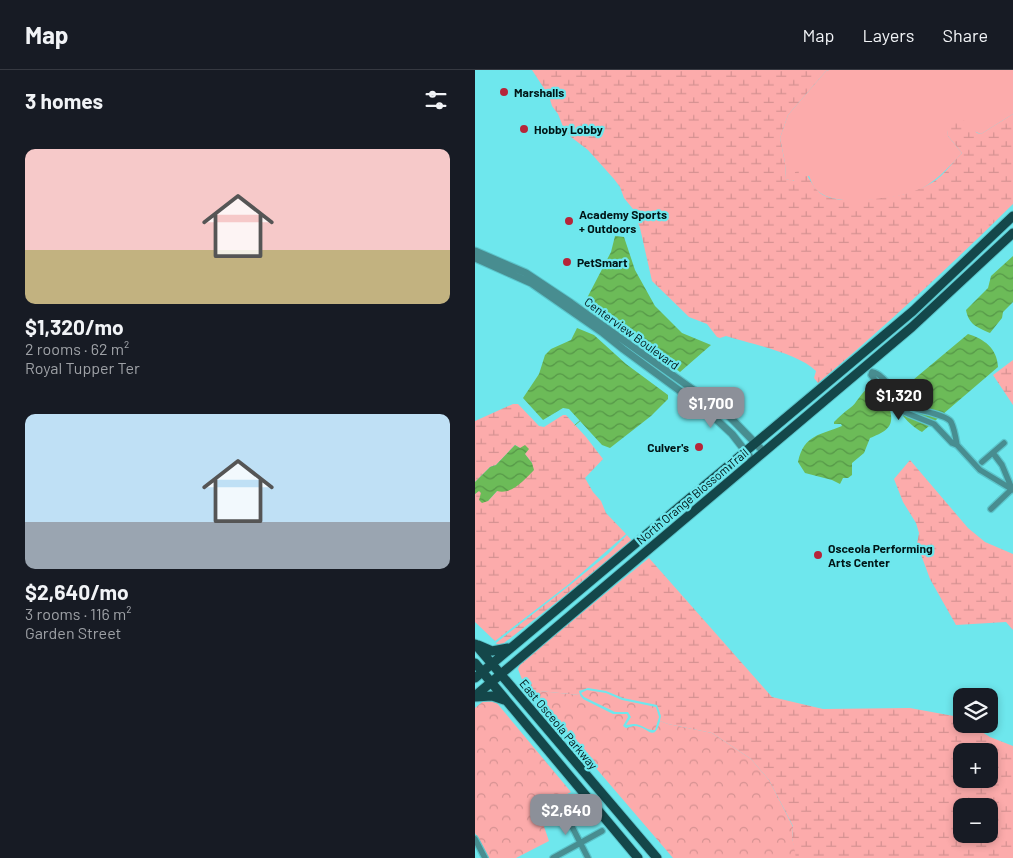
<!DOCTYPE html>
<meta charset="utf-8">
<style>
:root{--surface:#171b24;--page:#20242c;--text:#f1f3f6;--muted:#9ea1a6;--line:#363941;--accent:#8c9099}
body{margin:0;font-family:Barlow,sans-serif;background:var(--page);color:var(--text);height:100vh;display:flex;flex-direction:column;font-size:19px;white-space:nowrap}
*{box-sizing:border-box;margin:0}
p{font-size:16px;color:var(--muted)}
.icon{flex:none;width:28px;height:28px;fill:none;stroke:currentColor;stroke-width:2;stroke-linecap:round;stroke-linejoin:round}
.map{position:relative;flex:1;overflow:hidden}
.details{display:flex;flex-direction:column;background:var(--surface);width:475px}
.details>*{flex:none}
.fabs{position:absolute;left:478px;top:618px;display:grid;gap:10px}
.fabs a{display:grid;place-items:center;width:45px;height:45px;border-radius:10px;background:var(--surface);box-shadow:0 2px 8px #0003;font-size:25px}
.price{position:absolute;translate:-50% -42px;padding:0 11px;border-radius:10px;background:var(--accent);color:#fff;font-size:16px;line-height:32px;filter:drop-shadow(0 1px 2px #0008)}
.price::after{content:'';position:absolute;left:50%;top:30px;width:15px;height:11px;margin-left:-8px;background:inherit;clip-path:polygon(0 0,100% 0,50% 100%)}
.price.selected{background:#222;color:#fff}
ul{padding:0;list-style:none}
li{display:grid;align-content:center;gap:10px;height:265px;padding:0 25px}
li span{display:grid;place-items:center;height:155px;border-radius:10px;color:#555}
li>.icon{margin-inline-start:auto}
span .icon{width:90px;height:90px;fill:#fffc;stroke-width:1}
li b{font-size:21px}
h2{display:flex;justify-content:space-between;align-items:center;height:60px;padding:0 25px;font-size:21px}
header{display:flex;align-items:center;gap:30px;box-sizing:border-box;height:70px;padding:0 25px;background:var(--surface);border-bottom:1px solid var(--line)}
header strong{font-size:24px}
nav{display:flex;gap:28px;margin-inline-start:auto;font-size:18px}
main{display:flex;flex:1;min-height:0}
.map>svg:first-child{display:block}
.grass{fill:#fcabab}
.forest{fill:url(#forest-crowns)}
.wetland{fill:url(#wetland-marsh);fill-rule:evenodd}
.water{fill:url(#water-waves)}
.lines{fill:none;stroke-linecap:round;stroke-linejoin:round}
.stream{stroke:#6cbb58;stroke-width:1}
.minor-casing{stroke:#5cc5cb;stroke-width:8}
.tertiary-casing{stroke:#5cc5cb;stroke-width:9}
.primary-casing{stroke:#5cc5cb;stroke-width:11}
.minor{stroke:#488d90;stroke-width:5.5}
.tertiary{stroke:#488d90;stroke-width:7}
.primary{stroke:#14474a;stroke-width:9}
.poi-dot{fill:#b62539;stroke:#6ee7ed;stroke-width:2}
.labels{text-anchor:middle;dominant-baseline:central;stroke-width:4.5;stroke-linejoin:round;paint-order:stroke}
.poi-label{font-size:12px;font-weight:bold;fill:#001516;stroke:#6ee7ed;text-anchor:start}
.street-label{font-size:12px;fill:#001516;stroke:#6ee7ed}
</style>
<header>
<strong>Map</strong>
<nav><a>Map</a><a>Layers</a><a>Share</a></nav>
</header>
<main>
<section class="details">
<h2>3 homes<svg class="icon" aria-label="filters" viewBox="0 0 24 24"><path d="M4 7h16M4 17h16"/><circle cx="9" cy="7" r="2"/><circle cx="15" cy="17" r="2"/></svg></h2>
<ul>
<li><span style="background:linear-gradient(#f6c9c9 65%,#c2b280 0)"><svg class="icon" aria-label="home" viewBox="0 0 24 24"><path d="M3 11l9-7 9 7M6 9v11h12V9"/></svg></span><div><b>$1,320/mo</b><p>2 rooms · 62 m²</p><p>Royal Tupper Ter</p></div></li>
<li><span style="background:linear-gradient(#bfe0f5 70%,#9aa5b1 0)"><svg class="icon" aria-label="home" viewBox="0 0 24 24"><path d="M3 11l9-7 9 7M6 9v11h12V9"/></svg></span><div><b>$2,640/mo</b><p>3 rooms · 116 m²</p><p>Garden Street</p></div></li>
</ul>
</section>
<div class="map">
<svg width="538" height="788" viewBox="0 0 538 788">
<defs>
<pattern id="forest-crowns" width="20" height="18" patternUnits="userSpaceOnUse" patternTransform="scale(1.25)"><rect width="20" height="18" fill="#fcabab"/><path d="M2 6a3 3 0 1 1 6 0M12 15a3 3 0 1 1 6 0" fill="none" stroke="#d69292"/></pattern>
<pattern id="wetland-marsh" width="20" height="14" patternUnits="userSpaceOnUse" patternTransform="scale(1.25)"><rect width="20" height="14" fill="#fcabab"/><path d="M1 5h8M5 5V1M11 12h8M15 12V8" fill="none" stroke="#d69292"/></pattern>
<pattern id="water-waves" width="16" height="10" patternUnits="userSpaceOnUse" patternTransform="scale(1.25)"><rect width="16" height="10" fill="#6cbb58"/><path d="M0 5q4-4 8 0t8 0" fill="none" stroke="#569748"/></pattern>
</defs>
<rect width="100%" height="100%" fill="#6ee7ed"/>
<path class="grass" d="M354 0H538V44L506 64 476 52 472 54 473 66 487 83C473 98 459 114 439 122 417 129 367 136 347 124 339 120 337 113 334 106L317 111 311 109 310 93 305 68 313 45 351 1Z"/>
<path class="forest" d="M54 620 105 625 108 629 138 644H152L153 647 148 656 151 658C152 658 158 656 159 656 173 656 179 674 185 651L193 654 237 663 276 689 294 710 312 745 318 757 317 768 322 787 321 788H198Z
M112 620 131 623 147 630 181 637 184 647 180 660C172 661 167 654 159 654 156 654 153 655 151 655L156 647 153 642H140L109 627 106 623Z
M12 628H17L21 632 96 722 63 739 74 771 41 788H13L0 763V638Z"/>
<path class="wetland" d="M57 0H354L351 1 313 45 305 68 310 93 311 109 319 111 320 102 326 99C336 107 337 119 348 125 360 131 373 130 386 130 413 128 444 125 466 106 473 99 480 90 487 83L473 66 471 54 483 45 502 63 506 64 538 44V134C475 196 411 256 343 313L339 308 341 301C323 283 276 274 251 266L245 268 242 267 232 254 214 247 177 211 165 158 158 139 149 128 145 117 139 109 113 80 96 67 89 59 83 44 77 36 74 26Z
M538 290V335L518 305Z
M38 334H43L64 356 69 357 88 345H91L111 367 128 389 110 408 118 422 126 431 131 443 151 464 94 514 20 571 0 552V424L4 420 13 431 22 421 57 393 45 378 40 375 21 395 15 397 0 412V351Z
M435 390 493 458 510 472 538 484V560L531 552 481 555 455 509 442 474 444 463 441 453 428 432 419 409Z
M152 465 158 472 151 478 29 573 23 576 21 573 95 515 133 484Z
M174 488 297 627 348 639 435 638 484 647 486 649V654H494L515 667 538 676V788H321L317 768 318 756 294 710 276 689 237 663 193 654 185 651 186 646 182 635 148 628 131 621 113 618 104 621 105 625 54 620 48 612 43 599 46 592ZM486 681H514V709H486ZM486 736H514V764H486Z"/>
<path class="water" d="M140 166 149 167 160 200 180 236 207 263 236 275 205 302 111 232 112 228 136 182Z
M538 186V232L528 242 527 248 515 263C502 257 494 255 491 240L513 218 516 206Z
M102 258 119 265 151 294 193 325V329L176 346 135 378 127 375 94 339 88 338 68 350 48 328 64 304 70 285 76 279 96 270Z
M493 264C509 269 522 278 523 297L447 362C433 354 421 341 420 325Z
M392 319 400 321 404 327V332L415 340C420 358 409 362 395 368L389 383 377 393V405L373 408H368L365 414 357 410 330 403 323 392C329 364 346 365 367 356L366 354H359V352C364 347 369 342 375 338 382 333 385 324 392 319Z
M40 375 45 378 50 375 54 379 50 384 57 393 59 400C49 410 37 425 22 421L13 431 7 433 4 430 6 423 4 421 0 424V412L15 397 21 395Z"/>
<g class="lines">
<path class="stream" d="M100 355 106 350"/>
<g class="minor-casing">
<path id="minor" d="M397 302 396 305 424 339 434 344 459 354 477 373 482 375 505 400 538 420
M397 302C411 304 420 329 433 336 443 341 471 344 476 352 479 358 481 369 482 375
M507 392 529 373
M516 439 537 419 527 395 518 383
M86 735 113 788
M0 769 10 788
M78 788 127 761"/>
</g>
<g class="tertiary-casing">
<path id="tertiary" d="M0 181 51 203 96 233 251 343 289 382
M0 188 56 213 128 263 148 279 231 340 257 364 278 391"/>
</g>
<g class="primary-casing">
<path id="primary" d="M0 574 182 788
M3 575 17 581 33 578
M0 593 163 788
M0 608 438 241 538 146
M0 626 437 257 538 163
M0 627 17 626 29 630"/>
</g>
<use href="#minor" class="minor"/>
<use href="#tertiary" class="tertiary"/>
<use href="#primary" class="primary"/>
</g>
<g class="poi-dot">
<circle cx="29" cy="22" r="5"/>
<circle cx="49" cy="59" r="5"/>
<circle cx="94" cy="151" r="5"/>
<circle cx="92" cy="192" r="5"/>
<circle cx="224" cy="377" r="5"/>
<circle cx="343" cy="485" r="5"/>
</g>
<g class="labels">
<g class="poi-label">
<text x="39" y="22">Marshalls</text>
<text x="59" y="59">Hobby Lobby</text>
<text x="104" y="144">Academy Sports<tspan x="104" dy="14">+ Outdoors</tspan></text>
<text x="102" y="192">PetSmart</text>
<text x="214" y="377" text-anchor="end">Culver's</text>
<text x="353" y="478">Osceola Performing<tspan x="353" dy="14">Arts Center</tspan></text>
</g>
<g class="street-label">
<text transform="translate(157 263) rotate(36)">Centerview Boulevard</text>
<text transform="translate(217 426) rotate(-40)">North Orange Blossom Trail</text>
<text transform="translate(84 654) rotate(50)">East Osceola Parkway</text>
</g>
</g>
</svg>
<div class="fabs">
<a><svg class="icon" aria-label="layers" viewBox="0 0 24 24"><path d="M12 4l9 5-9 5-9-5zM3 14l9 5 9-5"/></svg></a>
<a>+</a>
<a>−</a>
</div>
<b class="price selected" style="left:424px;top:351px">$1,320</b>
<b class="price" style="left:236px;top:359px">$1,700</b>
<b class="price" style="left:91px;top:766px">$2,640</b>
</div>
</main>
